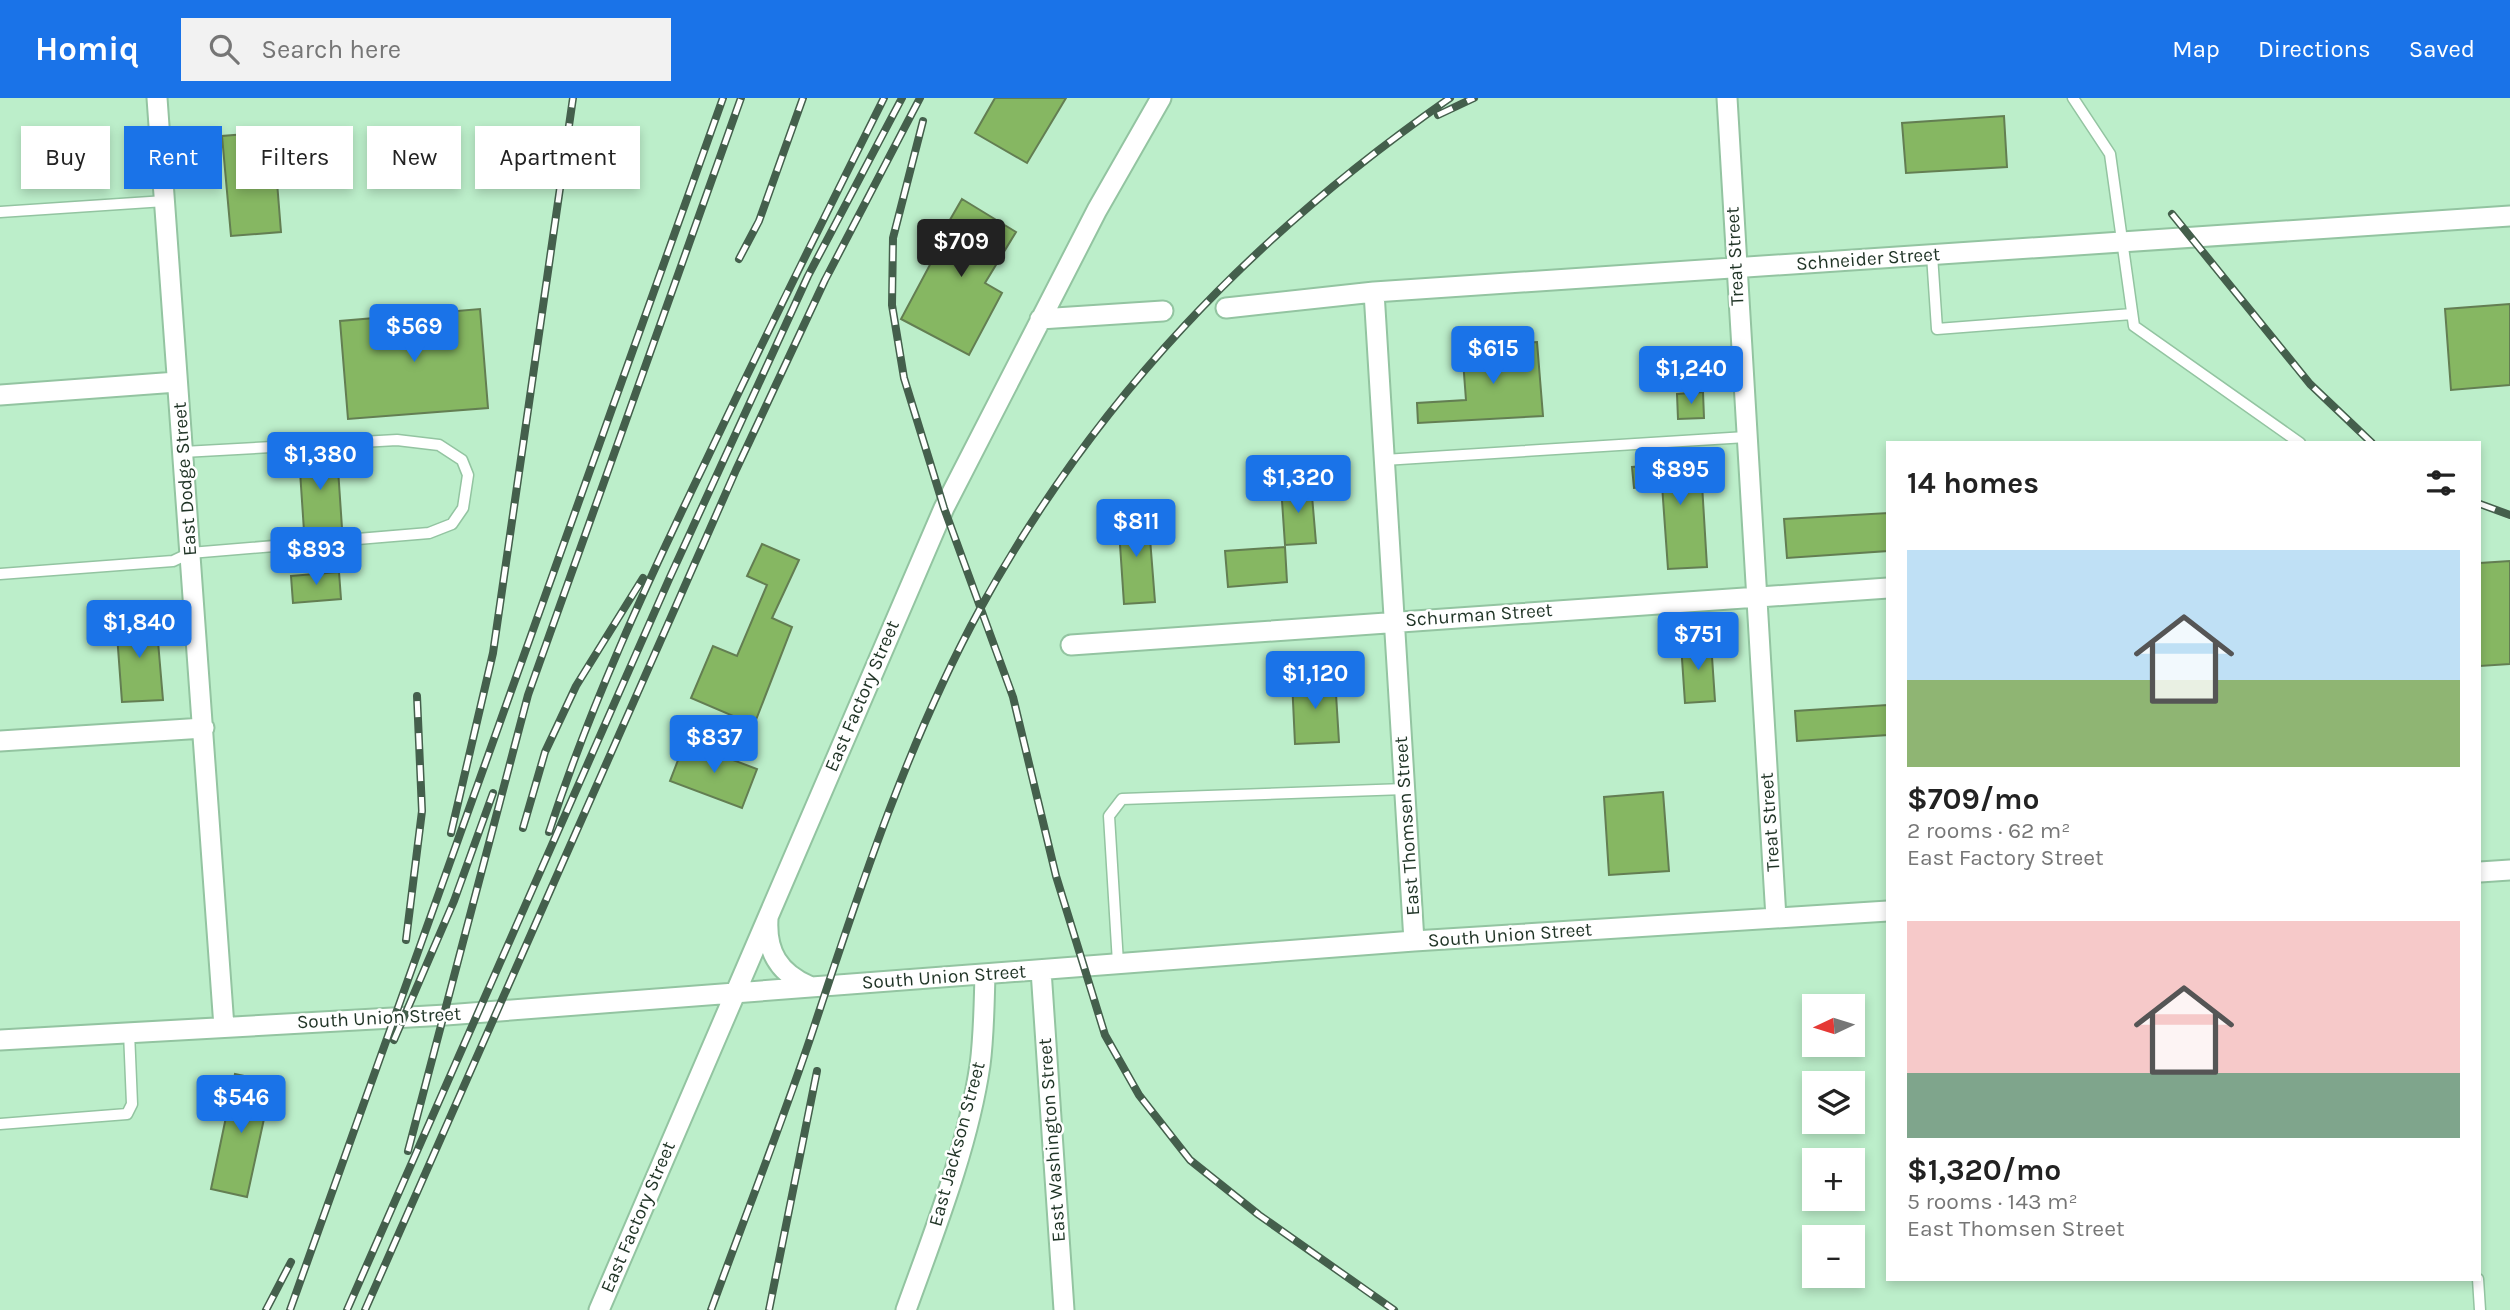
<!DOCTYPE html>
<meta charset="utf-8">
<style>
:root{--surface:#fff;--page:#f2f2f2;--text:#222;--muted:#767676;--accent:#1a73e8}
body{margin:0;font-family:Karla,sans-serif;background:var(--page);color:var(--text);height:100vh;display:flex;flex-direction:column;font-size:26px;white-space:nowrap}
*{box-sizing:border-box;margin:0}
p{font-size:23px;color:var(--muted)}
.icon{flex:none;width:38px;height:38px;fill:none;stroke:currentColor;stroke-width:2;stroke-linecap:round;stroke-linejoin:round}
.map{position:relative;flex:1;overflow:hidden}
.sheet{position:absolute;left:1886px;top:343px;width:595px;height:840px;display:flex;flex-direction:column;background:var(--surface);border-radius:0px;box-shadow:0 4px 10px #0003}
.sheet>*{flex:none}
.hud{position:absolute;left:21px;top:28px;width:665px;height:63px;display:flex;gap:14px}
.needle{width:46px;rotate:266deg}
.tools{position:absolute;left:1802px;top:896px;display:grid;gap:14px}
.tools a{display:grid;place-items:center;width:63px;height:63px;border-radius:0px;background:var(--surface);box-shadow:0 4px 10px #0003;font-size:35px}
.price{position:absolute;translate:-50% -60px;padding:0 16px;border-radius:7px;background:var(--accent);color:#fff;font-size:23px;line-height:46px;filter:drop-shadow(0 2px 4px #0008)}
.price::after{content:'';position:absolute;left:50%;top:42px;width:21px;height:16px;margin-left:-10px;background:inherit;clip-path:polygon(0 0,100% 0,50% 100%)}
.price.on{background:#222;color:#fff}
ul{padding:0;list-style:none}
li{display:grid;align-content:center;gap:14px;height:371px;padding:0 21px}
li span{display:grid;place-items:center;height:217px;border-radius:0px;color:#555}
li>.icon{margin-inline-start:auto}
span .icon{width:126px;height:126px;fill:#fffc;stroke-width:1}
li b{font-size:30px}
h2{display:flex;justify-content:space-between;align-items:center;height:84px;padding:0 21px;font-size:30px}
.tag{padding:0 24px;border-radius:0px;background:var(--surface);box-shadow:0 4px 10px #0003;font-size:24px;line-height:63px}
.tag.on{background:var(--accent);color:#fff}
header{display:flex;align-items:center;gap:42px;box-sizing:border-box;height:98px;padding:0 35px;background:var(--accent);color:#fff}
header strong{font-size:33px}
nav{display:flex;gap:38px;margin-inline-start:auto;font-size:24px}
.search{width:490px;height:63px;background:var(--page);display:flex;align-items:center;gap:18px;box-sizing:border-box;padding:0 24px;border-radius:0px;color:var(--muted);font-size:26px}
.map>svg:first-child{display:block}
.building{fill:#86b762;stroke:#637e52;stroke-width:2}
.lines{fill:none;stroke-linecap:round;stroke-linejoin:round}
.lane-casing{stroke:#93c4a1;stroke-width:13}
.street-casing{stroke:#93c4a1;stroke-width:23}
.lane{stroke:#fff;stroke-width:10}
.street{stroke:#fff;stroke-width:19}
.rail-casing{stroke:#445f4c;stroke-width:8}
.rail{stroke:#fff;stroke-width:5;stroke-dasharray:16;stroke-linecap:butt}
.labels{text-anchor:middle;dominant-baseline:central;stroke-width:5;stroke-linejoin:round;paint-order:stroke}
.street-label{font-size:19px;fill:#1f3325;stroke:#fff}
</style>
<header>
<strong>Homiq</strong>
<div class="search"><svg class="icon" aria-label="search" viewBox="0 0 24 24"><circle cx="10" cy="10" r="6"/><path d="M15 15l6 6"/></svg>Search here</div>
<nav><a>Map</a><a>Directions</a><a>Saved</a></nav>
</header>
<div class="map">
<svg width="2510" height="1212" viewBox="0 0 2510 1212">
<rect width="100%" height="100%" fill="#bceeca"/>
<path class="building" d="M995 0H1066L1027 65 975 35Z
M2004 18 2007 69 1906 75 1902 25Z
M273 34 281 134 231 138 222 38Z
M962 101 1016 134 985 185 1002 195 969 257 901 221 940 148 936 146Z
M2510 206V287L2451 292 2445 211Z
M480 211 488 310 348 321 340 223Z
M1537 244 1543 318 1418 325 1417 305 1466 302 1462 249Z
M1703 294 1704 320 1678 321 1677 296Z
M1700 353 1707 469 1668 471 1662 387 1634 390 1632 369 1672 366 1671 355Z
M337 356 342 430 304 433 299 358Z
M1311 386 1316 445 1285 447 1281 388Z
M1148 415 1155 504 1124 506 1118 417Z
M1888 415V453L1787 460 1784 421Z
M762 446 799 462 772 520 792 529 754 627 691 600 713 548 737 558 767 487 747 478Z
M1285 449 1287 484 1228 489 1225 453Z
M2510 463V566L2480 568V465Z
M339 474 341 501 293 505 291 478Z
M156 520 163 602 122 604 116 523Z
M1711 544 1715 603 1685 605 1681 546Z
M1335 580 1339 644 1295 646 1292 582Z
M1887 607 1888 637 1797 643 1795 613Z
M685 644 757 671 742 710 670 683Z
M1663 694 1669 773 1609 777 1604 699Z
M235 976 272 984 247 1099 211 1091Z"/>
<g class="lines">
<g class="lane-casing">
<path id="lane" d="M2073 0 2110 56 2134 228 2300 345
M0 114 165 103
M1932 157 1937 231 2132 216
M1384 362 1746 339
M0 476 173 463 190 455 429 435 452 426 463 410 468 377 462 362 439 347 397 342 183 354
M1118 865 1109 718 1122 701 1405 691
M0 1026 127 1016 132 1006 129 934
M2478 1181 2480 1212"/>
</g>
<g class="street-casing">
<path id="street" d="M157 0 224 929
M1727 0 1776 820
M1374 194 1414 843
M1226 210 1374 194 2510 118
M1040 221 1163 213
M0 297 177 284
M1071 547 1888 490
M0 643 204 630
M2480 774 2510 772
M768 821C766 854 779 875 809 888
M1041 872 1064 1212
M0 942 446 917 1414 843 1888 813
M599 1212 944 410 1097 112 1161 0
M906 1212C934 1134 968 1049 980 967 984 937 984 907 985 877"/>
</g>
<use href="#lane" class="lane"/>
<use href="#street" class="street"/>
<g class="rail-casing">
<path id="rail" d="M1438 17 1474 0
M923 23 893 140 892 207 904 280 944 410 1013 599 1056 778 1105 937 1139 997 1190 1062 1259 1117 1394 1212
M2172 116 2310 286 2372 345
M739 161 759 123 803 0
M2480 406 2510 417
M523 730 545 654 576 588 643 480
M549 734C590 608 646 487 704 367 762 244 823 122 884 0
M451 735 493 555 573 0
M406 842 422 713 417 598
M394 942 454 803 493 695
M408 1053 528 597 741 0
M266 1212 291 1164
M290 1212 723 0
M347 1212 670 479 808 178 902 0
M365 1212 736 372 825 182 920 0
M711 1212C744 1121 780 1030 811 938 859 793 907 645 980 511 1096 300 1253 137 1450 0
M769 1212 817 973"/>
</g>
<use href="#rail" class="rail"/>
</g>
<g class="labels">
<g class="street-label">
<text transform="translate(1735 158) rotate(-93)">Treat Street</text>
<text transform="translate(1868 161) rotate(-4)">Schneider Street</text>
<text transform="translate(185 381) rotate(-94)">East Dodge Street</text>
<text transform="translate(1479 517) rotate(-4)">Schurman Street</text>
<text transform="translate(862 598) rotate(-67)">East Factory Street</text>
<text transform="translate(1770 724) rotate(-94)">Treat Street</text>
<text transform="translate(1407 728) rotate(-94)">East Thomsen Street</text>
<text transform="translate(1510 837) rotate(-4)">South Union Street</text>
<text transform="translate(944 879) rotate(-4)">South Union Street</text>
<text transform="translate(379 920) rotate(-3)">South Union Street</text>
<text transform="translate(1052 1042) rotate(-94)">East Washington Street</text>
<text transform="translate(957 1046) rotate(-75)">East Jackson Street</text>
<text transform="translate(638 1119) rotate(-67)">East Factory Street</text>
</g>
</g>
</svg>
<div class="tools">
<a><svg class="needle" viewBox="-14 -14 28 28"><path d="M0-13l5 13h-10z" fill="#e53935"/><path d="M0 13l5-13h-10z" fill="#767676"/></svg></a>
<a><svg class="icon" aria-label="layers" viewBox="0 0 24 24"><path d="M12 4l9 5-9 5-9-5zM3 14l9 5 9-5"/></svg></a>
<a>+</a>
<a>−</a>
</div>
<b class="price on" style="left:961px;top:181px">$709</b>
<b class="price" style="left:414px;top:266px">$569</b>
<b class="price" style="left:1493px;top:288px">$615</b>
<b class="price" style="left:1691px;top:308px">$1,240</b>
<b class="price" style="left:320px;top:394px">$1,380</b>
<b class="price" style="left:1680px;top:409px">$895</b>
<b class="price" style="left:1298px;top:417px">$1,320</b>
<b class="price" style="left:1136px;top:461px">$811</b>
<b class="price" style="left:316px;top:489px">$893</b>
<b class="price" style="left:139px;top:562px">$1,840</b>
<b class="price" style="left:1698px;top:574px">$751</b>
<b class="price" style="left:1315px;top:613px">$1,120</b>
<b class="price" style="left:714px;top:677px">$837</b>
<b class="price" style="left:241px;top:1037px">$546</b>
<div class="hud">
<a class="tag">Buy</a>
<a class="tag on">Rent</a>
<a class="tag">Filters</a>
<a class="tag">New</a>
<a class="tag">Apartment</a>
</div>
<section class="sheet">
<h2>14 homes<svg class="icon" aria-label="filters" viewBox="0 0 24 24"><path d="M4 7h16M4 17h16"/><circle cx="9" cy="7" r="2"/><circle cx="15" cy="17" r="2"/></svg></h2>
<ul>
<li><span style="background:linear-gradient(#bfe0f5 60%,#8fb573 0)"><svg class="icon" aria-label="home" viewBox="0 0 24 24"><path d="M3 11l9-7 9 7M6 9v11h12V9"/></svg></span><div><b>$709/mo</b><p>2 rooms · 62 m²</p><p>East Factory Street</p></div></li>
<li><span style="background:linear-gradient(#f6c9c9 70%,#7fa58c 0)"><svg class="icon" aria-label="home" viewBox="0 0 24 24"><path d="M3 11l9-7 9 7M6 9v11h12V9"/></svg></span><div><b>$1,320/mo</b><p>5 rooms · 143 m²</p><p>East Thomsen Street</p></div></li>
</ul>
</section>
</div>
